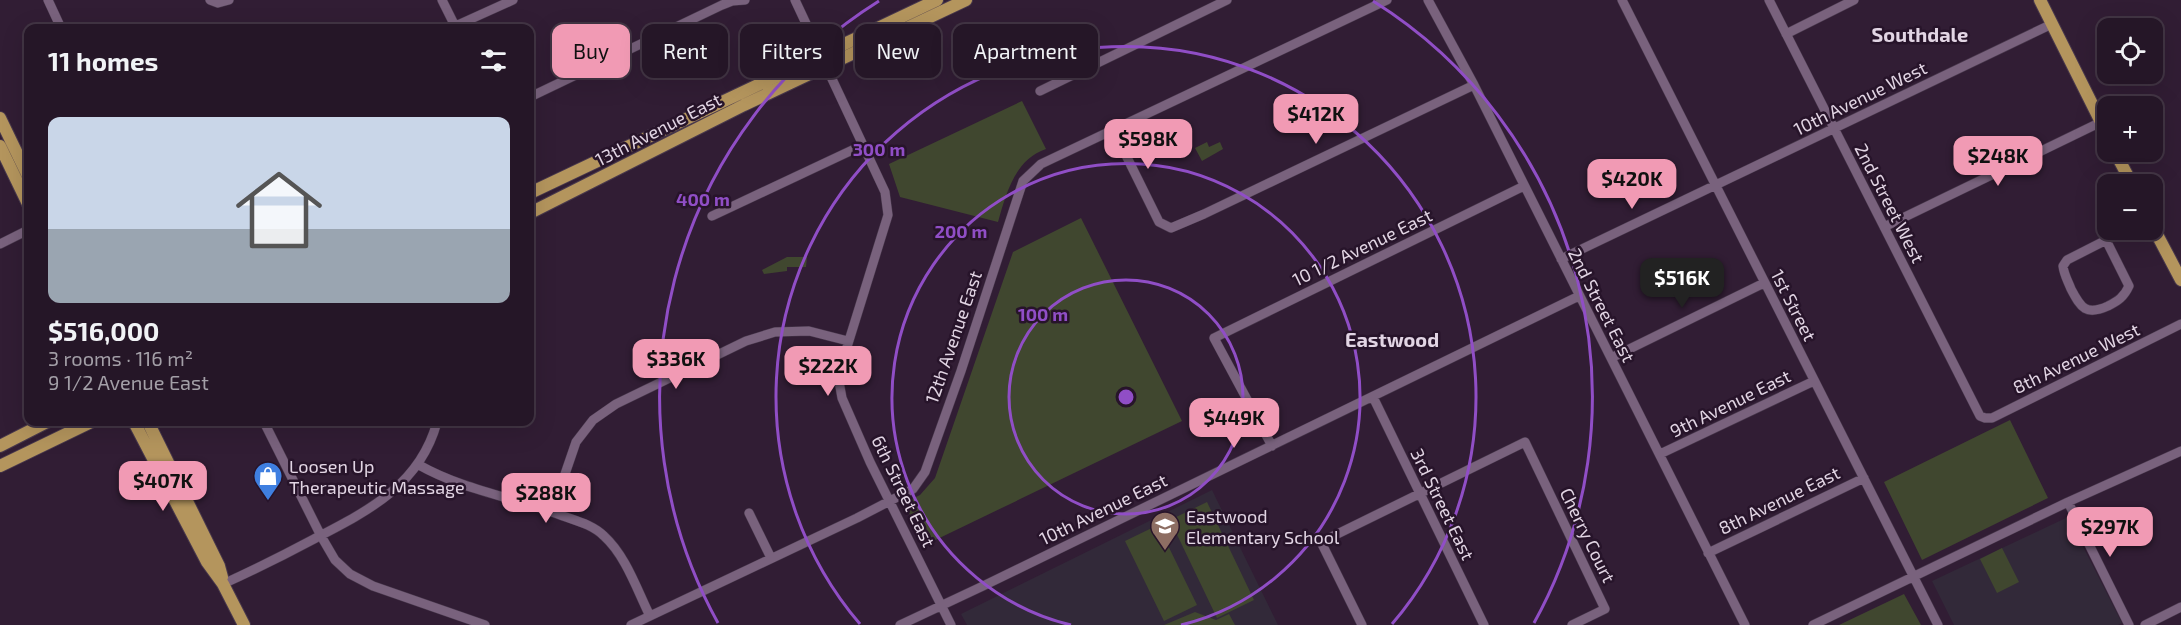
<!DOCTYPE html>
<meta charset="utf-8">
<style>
:root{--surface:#251627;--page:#312333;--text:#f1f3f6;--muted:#a39fa7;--line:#423544;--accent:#f19ab4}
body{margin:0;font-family:"Exo 2",sans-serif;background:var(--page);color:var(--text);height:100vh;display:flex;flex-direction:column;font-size:22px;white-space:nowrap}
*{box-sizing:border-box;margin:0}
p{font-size:20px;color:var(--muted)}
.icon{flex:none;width:33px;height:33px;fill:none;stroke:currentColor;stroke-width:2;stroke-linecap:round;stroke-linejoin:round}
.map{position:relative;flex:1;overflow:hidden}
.details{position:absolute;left:24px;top:24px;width:510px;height:402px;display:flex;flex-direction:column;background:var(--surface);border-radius:12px;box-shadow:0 6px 24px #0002,0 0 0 2px var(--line)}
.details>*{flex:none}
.top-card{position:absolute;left:552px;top:24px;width:570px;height:54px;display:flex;gap:12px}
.controls{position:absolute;left:2097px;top:18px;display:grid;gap:12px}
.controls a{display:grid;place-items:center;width:66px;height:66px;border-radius:12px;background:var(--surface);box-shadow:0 6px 24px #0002,0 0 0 2px var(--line);font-size:30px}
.price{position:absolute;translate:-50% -51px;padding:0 14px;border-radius:12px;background:var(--accent);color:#111;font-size:20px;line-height:39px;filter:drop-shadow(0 2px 3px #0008)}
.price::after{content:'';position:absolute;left:50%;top:36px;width:18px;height:14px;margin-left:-9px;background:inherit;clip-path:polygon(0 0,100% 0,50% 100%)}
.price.active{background:#222;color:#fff}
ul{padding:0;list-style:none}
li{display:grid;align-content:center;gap:12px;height:318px;padding:0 24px}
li+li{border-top:2px solid var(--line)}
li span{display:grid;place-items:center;height:186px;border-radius:12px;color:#555}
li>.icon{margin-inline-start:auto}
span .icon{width:108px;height:108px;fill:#fffc;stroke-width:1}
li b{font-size:26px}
h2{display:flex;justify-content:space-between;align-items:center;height:72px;padding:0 24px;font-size:26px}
.tag{padding:0 21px;border-radius:12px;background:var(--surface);box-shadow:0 6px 24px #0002,0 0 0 2px var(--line);font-size:21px;line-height:54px}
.tag.active{background:var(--accent);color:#111}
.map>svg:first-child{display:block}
.education{fill:#322939}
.green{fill:#40472f}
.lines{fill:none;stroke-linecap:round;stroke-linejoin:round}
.minor-casing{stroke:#48384c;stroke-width:10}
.major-casing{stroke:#48384c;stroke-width:14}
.minor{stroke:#79627d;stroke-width:9}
.major{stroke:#b4955d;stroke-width:12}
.ring{fill:none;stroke:#904ec6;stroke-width:3}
.labels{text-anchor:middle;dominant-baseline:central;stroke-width:5;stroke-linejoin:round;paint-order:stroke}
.street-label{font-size:18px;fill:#e2d5e4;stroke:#27142a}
.poi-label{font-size:18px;fill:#e2d5e4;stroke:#27142a;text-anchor:start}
.neighbourhood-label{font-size:20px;font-weight:bold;fill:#e2d5e4;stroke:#27142a}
.centre{fill:#904ec6;stroke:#27142a;stroke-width:3}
.ring-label{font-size:18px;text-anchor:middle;font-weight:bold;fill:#904ec6;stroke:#27142a;stroke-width:5;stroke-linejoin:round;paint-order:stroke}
</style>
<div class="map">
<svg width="2181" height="625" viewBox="0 0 2181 625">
<rect width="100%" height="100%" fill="#311d34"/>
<path class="education" d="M1212 490 1278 625H967L961 614Z
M2068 517 2122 623 2118 625H1954L1932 581Z"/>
<path class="green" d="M1022 101 1046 149C1015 159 1006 194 998 222L900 197 889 164Z
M1207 142 1209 147 1220 142 1223 149 1202 161 1195 148Z
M1081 218 1182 421 925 545 904 503 920 495 935 478 1013 252Z
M787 257H807L806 267H787V271L764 274 762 270Z
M2010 420 2048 498 1922 560 1884 482Z
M1207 502 1254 600 1217 618 1170 520Z
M1158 525 1197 605 1164 621 1125 541Z
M2002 548 2019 582 1997 593 1980 559Z
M1904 594 1921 625H1839Z
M1195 612 1216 620 1229 614 1235 625H1164Z"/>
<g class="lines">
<g class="minor-casing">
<path id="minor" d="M48 0 61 28
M210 0 218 3 229 0
M442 0 456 28
M795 0 885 192 888 215 838 376 842 398 870 462 951 625
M1428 0 1474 85 1745 625
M1622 0 1938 625
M1769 0 1980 416 1985 418H1992L2181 324
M451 28 513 0
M1786 34 1854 0
M1040 91 1227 0
M530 97 722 5 732 1 745 0
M1113 129 1159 222 1171 228 1204 214 1474 85
M712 216 863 145
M1884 227 2101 122
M2106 240 2129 286C2124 297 2118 301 2108 306 2086 316 2081 308 2071 289 2068 281 2064 275 2063 266L2067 260 2126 230
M0 244 28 230
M1561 259 2052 24
M1611 358 1764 283
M1373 397 1484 625
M264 422 321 536 335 560 350 574 373 586 485 625
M1272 446 1214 338 1524 186
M1660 454 1814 381
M419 465C463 490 516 498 563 516 577 521 593 525 604 536 626 556 637 590 650 616
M2068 502 2129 625
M552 512 576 442 593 420 616 404 746 341 775 332 809 331 848 341
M749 513 771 558
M1708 553 1864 478
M223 584C254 570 284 555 314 539 368 511 420 485 437 422
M631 625 857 518 913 489 925 472 961 371 1023 181 1041 164 1387 0
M900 625 983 586 1579 296
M1362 625 1321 542 1525 442 1605 609 1572 625
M1813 625 2068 502 2181 451
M2145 625 2181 607"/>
</g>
<g class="major-casing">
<path id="major" d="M2040 0 2108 136
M0 118 28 176
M0 146 28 204
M2115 152 2132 184
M530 193 937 0
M530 213 744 105 966 0
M2152 225 2181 280
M134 422 207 562 223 584 244 625
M148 422 219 566 222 577
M0 446 47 422
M0 466 91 422"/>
</g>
<use href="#minor" class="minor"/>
<use href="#major" class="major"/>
</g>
<g class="ring">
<circle cx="1126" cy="397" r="117"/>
<path d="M1071 625A234 234 0 1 1 1181 625"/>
<path d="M860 624A350 350 0 1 1 1392 624"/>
<path d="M718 623A467 467 0 0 1 879 1M1373 1A467 467 0 0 1 1534 623"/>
</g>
<defs>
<g id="shop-pin" transform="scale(1.5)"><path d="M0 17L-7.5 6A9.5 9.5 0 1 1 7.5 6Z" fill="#3f7fe0" stroke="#27142a"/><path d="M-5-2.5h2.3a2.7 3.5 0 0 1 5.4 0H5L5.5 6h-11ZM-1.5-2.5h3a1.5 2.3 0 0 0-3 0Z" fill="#fff"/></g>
<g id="school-pin" transform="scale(1.5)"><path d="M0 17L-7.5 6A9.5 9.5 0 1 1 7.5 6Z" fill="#8d6e63" stroke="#27142a"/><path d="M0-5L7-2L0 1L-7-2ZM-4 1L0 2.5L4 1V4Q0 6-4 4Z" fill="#fff"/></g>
</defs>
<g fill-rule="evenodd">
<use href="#shop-pin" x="268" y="476"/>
<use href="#school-pin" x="1165" y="526"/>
</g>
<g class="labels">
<g class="street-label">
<text transform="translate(1860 98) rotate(-26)">10th Avenue West</text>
<text transform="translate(658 129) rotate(-27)">13th Avenue East</text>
<text transform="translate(1890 203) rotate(63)">2nd Street West</text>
<text transform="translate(1362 247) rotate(-26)">10 1/2 Avenue East</text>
<text transform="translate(1602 305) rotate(63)">2nd Street East</text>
<text transform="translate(1794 305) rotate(63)">1st Street</text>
<text transform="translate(953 337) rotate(-71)">12th Avenue East</text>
<text transform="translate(2076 358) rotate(-26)">8th Avenue West</text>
<text transform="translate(1730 403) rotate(-26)">9th Avenue East</text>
<text transform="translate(904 491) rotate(64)">6th Street East</text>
<text transform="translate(1779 500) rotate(-26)">8th Avenue East</text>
<text transform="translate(1443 504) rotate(64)">3rd Street East</text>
<text transform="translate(1103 509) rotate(-26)">10th Avenue East</text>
<text transform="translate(1588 535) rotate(64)">Cherry Court</text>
</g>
<g class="poi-label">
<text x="289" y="466">Loosen Up<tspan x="289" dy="21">Therapeutic Massage</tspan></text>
<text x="1186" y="516">Eastwood<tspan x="1186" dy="21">Elementary School</tspan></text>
</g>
<g class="neighbourhood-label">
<text x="1920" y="34">Southdale</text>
<text x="1392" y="339">Eastwood</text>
</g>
</g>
<circle cx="1126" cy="397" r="9" class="centre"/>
<g class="ring-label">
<text x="879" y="156">300 m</text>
<text x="703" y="206">400 m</text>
<text x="961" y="238">200 m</text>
<text x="1043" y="321">100 m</text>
</g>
</svg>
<div class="controls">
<a><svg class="icon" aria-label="locate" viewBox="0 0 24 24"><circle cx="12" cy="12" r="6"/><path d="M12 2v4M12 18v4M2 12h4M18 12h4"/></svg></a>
<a>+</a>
<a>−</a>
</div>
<b class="price" style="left:1316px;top:145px">$412K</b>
<b class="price" style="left:1148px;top:170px">$598K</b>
<b class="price" style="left:1998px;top:187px">$248K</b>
<b class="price" style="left:1632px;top:210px">$420K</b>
<b class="price active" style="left:1682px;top:309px">$516K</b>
<b class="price" style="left:676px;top:390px">$336K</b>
<b class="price" style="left:828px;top:397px">$222K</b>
<b class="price" style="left:1234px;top:449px">$449K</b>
<b class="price" style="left:163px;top:512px">$407K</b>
<b class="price" style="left:546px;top:524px">$288K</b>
<b class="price" style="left:2110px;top:558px">$297K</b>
<div class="top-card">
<a class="tag active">Buy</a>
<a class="tag">Rent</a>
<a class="tag">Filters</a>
<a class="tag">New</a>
<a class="tag">Apartment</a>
</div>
<section class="details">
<h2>11 homes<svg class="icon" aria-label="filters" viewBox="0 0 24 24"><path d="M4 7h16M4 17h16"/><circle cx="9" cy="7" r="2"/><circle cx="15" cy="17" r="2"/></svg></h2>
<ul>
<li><span style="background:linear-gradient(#c9d6e8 60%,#9aa5b1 0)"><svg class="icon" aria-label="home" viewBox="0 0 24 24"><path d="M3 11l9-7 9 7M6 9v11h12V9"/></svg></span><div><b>$516,000</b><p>3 rooms · 116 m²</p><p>9 1/2 Avenue East</p></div></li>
</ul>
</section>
</div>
